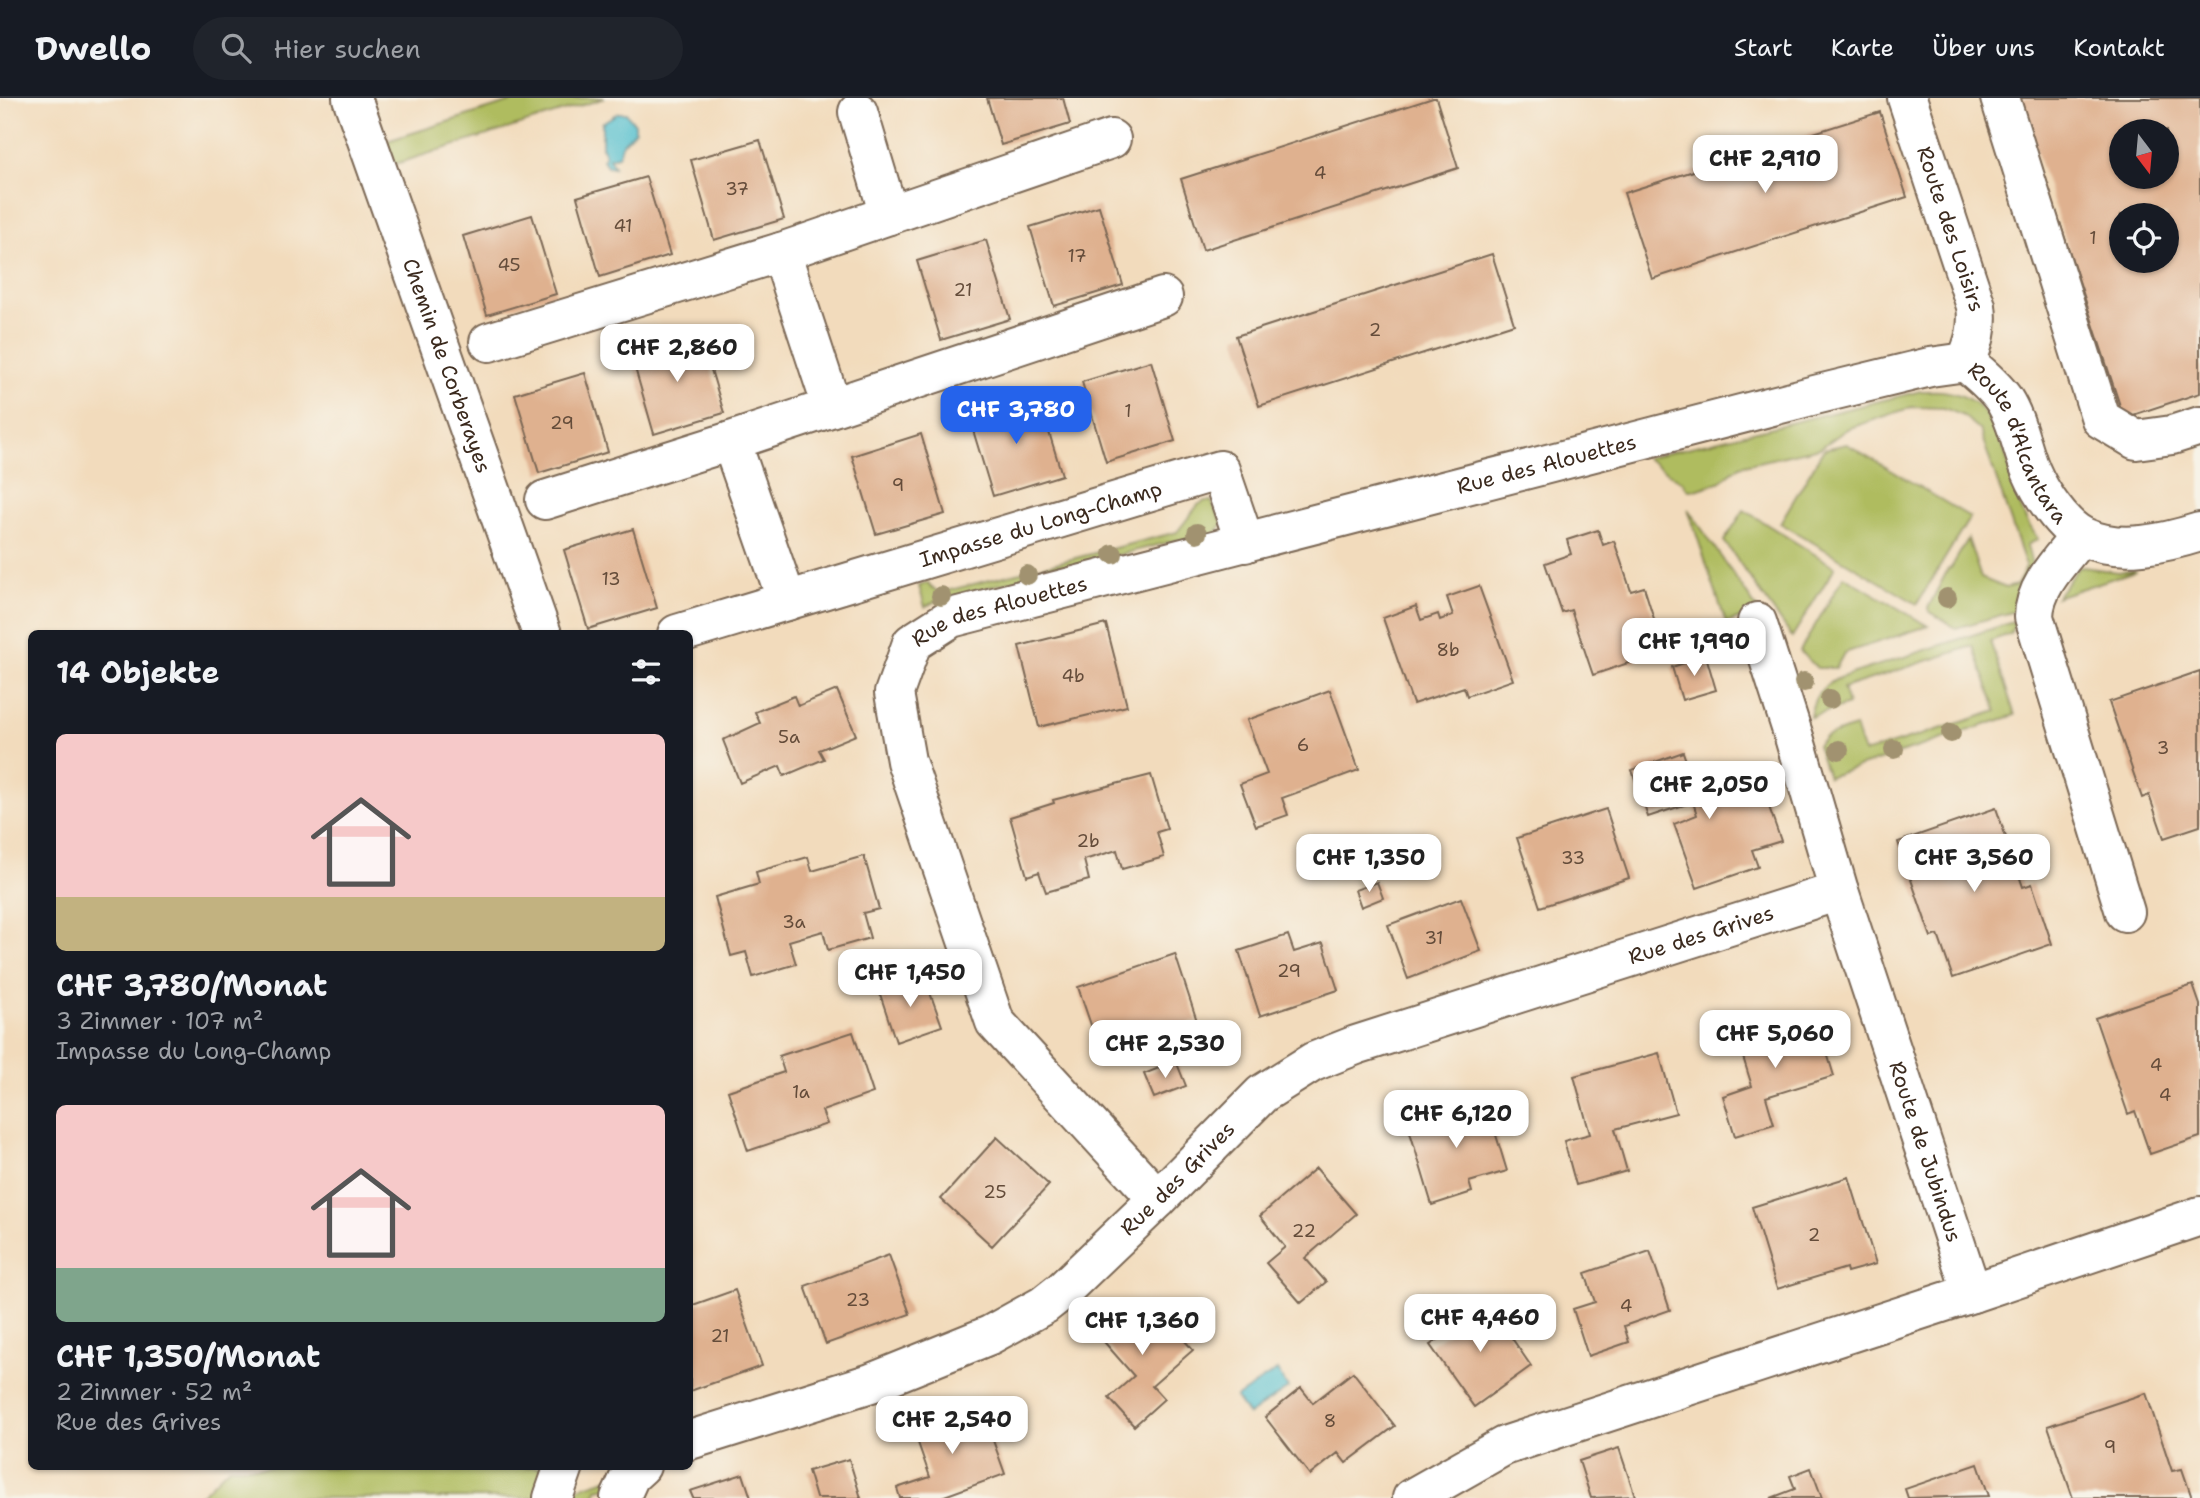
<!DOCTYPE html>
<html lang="de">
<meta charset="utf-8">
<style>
:root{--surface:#171b24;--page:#20242c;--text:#f1f3f6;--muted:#9ea1a6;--line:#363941;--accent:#2563eb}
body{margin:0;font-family:"Shantell Sans",sans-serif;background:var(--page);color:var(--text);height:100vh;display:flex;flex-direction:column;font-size:26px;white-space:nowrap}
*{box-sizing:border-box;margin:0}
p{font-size:23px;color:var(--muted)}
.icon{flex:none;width:38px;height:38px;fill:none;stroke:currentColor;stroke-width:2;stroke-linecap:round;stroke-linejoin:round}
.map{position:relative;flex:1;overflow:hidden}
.side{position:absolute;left:28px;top:532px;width:665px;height:840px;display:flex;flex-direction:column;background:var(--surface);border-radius:10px;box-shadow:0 2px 5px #0004}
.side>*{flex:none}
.needle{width:46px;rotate:164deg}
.buttons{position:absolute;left:2109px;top:21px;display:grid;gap:14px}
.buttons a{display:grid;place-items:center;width:70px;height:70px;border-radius:50%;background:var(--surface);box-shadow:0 2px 5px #0004;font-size:35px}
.price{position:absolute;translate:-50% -60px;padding:0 16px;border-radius:14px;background:#fff;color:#222;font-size:23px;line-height:46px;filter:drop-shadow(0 2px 4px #0008)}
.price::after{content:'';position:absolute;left:50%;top:42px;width:21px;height:16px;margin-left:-10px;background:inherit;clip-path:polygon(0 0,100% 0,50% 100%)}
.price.selected{background:var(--accent);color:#fff}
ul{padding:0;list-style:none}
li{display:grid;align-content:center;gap:14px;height:371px;padding:0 28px}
li span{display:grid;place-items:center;height:217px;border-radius:10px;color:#555}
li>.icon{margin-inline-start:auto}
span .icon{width:126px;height:126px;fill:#fffc;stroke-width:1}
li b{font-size:30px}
h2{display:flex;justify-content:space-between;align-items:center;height:84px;padding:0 28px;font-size:30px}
header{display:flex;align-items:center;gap:42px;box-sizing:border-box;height:98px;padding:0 35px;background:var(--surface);border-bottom:2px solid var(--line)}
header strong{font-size:33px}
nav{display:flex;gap:38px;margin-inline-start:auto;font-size:24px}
.search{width:490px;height:63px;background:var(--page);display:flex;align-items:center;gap:18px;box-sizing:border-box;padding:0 24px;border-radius:38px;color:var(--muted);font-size:26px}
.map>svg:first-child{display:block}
.green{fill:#afbc5e;stroke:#75733e;stroke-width:2}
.water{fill:#55c0cf;stroke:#487576;stroke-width:2}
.building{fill:#dfb18f;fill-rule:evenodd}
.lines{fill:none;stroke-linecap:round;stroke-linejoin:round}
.minor-casing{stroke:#7b6855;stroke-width:42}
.minor{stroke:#fff;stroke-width:38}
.tree{fill:#a19270}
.labels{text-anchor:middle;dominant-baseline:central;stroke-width:5;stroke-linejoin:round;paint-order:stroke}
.number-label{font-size:18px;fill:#644c3a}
.street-label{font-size:21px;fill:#3b2a1e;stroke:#f7f3e8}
</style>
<header>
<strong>Dwello</strong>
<div class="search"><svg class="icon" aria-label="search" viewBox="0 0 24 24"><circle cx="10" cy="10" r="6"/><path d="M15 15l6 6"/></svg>Hier suchen</div>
<nav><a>Start</a><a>Karte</a><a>Über uns</a><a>Kontakt</a></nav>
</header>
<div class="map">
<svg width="2200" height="1400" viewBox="0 0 2200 1400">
<rect width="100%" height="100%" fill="#f7f3e8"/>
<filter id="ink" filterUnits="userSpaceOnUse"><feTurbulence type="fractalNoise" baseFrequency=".0143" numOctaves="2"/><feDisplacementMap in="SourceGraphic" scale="14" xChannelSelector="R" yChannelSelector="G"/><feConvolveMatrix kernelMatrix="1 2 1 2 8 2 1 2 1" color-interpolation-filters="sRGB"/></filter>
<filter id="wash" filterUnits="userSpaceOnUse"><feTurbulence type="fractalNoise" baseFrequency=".00686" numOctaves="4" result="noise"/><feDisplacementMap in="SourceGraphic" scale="28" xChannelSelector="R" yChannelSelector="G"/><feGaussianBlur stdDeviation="1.57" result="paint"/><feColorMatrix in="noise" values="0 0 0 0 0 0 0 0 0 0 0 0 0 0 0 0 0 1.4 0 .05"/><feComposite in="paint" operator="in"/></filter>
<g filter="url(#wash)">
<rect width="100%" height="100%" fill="#f2dbbc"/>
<path class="green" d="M523 0H605L389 68 381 45Z
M1921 293C1930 293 1940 292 1948 294 2000 302 2007 367 2020 407 2023 419 2031 430 2038 441L2027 447 2032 467 2019 512 1956 530 1929 513 1928 510 1948 471 1951 470 1968 441 1981 480 2006 490 2017 487 2026 468 1980 333 1964 318 1944 310 1912 309 1847 331 1820 350 1740 368 1719 384 1699 391 1688 392 1682 384 1646 360Z
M1847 346 1970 419 1917 506 1780 425 1824 351Z
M1205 403H1211L1223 425 1209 446 1178 442 941 501 925 509 919 488 927 485 939 495 1177 434 1198 407Z
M1688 411 1759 514 1726 525Z
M1744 412 1835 469 1792 539 1724 443Z
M2083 469 2118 474 2134 472 2135 473 2056 499 2078 470Z
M1844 478 1928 528 1844 555 1836 570H1817L1800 553Z
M2016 523 2010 536 1990 543 2015 617 1828 679 1817 647 1825 639 1855 629 1864 655 1997 613 1973 548 1843 590 1848 607 1810 619C1813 599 1821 589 1839 580Z
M229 1369H550L539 1400H198Z
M609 1380 610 1389 597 1391 595 1400H568L570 1393Z"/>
<path class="water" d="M618 15H626L635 26V32L623 45 618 58 609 60 614 69 607 68 603 62 605 57 602 50V25Z
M1277 1272 1288 1290 1248 1317 1236 1300Z"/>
<g id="blocks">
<path class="building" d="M987 0H1063L1070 26 1001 47Z
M1433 0H1436L1458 70 1203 152 1181 81Z
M2019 0H2200V295L2124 320ZM2121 33H2166V79H2121ZM2121 117H2166V163H2121Z
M1880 14 1907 99 1652 181 1624 95Z
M760 42 784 121 714 142 691 62Z
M646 79 670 157 600 179 577 99Z
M1099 108 1123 187 1054 208 1030 129Z
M532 117 556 196 487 217 463 138Z
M986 142 1010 221 941 242 917 163Z
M1492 156 1514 226 1259 308 1236 238Z
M700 235 724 315 654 336 631 256Z
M1151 263 1175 343 1106 364 1082 284Z
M585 275 608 354 539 375 515 296Z
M1038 298 1062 377 993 398 969 319Z
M921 336 945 416 876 436 852 358Z
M633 431 657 510 588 531 564 452Z
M1598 432 1603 447 1614 443 1631 493 1644 489 1655 524 1639 529 1649 558 1593 577 1571 512 1562 515 1545 465 1571 456 1567 442Z
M1479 488 1513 582 1467 598 1464 589 1413 606 1383 520 1416 508 1421 522 1438 516 1440 522 1453 517 1447 499Z
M1106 526 1127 608 1039 629 1019 548Z
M1706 558 1716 592 1682 602 1672 569Z
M2200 573V728L2164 740 2149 697 2142 700 2109 604Z
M837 592 856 637 819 652 824 661 784 678 780 668 740 685 723 642 760 625 755 614 794 598 798 608Z
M1330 592 1359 672 1282 700 1288 717 1256 728 1240 686 1267 676 1247 622Z
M1683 654 1701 707 1761 686 1781 743 1752 752 1758 769 1697 790 1674 726 1697 717 1693 704 1648 719 1632 672Z
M1151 677 1167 731 1157 734 1164 759 1122 771 1117 752 1084 762 1089 782 1046 794 1039 774 1027 778 1010 719 1054 705 1053 702Z
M1996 710 2023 789 2032 786 2052 846 1953 880 1938 837 1931 839 1898 744Z
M1606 711 1629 780 1540 809 1517 740Z
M864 758 879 811 863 815 870 840 828 852 823 833 789 843 796 866 753 879 746 854 731 858 715 799 759 786 756 774 808 759 812 773Z
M1377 784 1383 800 1361 809 1355 792Z
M1461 800 1481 853 1408 881 1388 827Z
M1288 837 1294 854 1323 845 1338 892 1260 918 1239 853Z
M1175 856 1197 923 1101 956 1078 889Z
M924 878 942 928 896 944 879 893Z
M2193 887 2200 907V1039L2150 1056 2135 1013 2128 1016 2095 920Z
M1817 922 1834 978 1766 999 1774 1026 1735 1038 1723 998 1752 988 1735 933 1770 923 1774 936Z
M853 934 873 995 822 1013 827 1026 748 1053 728 993 784 974 779 958Z
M1659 955 1676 1015 1615 1031 1627 1073 1576 1087 1564 1043 1590 1036 1574 978Z
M1176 963 1186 988 1154 1000 1144 976Z
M1485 1001 1507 1073 1469 1084 1472 1094 1432 1107 1407 1024Z
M997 1039 1049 1087 992 1148 941 1101Z
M1316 1070 1356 1116 1305 1160 1326 1184 1301 1205 1266 1165 1285 1149 1260 1118Z
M1849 1079 1876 1166 1847 1174 1846 1170 1777 1191 1752 1109Z
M1650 1153 1670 1212 1624 1228 1629 1244 1588 1258 1573 1211 1595 1204 1585 1175Z
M889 1157 910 1216 826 1246 805 1188Z
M735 1192 762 1268 690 1293V1208Z
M1485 1201 1531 1268 1474 1309 1430 1247 1460 1227 1456 1221Z
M1152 1206 1193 1252 1152 1288 1164 1301 1134 1328 1109 1300 1134 1278 1092 1230 1117 1208 1131 1224Z
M1353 1274 1395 1328 1346 1365 1338 1355 1310 1377 1265 1319 1301 1290 1313 1305Z
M2146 1295 2172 1373 2182 1371 2192 1400H2073L2048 1328Z
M938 1308 947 1333 985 1320 1005 1376 939 1400H900L897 1390 930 1379 909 1319Z
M1619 1350 1635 1398 1591 1400 1579 1363Z
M849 1361 861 1400H816L808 1373Z
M1978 1366 1989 1398 1908 1400 1905 1391Z
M1811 1370 1822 1400H1771L1795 1391 1790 1378Z
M743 1376 751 1400H693L690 1393Z"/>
</g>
</g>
<g filter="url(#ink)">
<use href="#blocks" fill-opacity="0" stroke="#7b6855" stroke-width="2"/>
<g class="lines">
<g class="minor-casing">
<g id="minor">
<path id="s1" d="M352 0 542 536"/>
<path id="s2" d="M1907 0 1976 208C1979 229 1974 245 1966 264"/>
<path d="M2000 0 2101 321 2136 342 2172 337 2200 328"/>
<path d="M858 14 889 117"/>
<path d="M781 154 1111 41"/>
<path d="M489 244 781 154 832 309"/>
<path d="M731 343 1163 199"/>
<path d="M545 402 731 343 787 503"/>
<path d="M2080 438C2062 461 2034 488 2034 519L2125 814"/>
<path id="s3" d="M1757 524 1794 639 1839 793 1972 1195 2200 1118"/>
<path id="s4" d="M677 536 1220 372 1245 445"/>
<path id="s5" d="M1158 1101 995 924 906 663 894 595 912 545 951 520 1815 297 1930 269 1966 264C1979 276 1994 287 2004 302 2018 324 2021 350 2031 373 2040 394 2062 429 2084 439 2120 456 2165 445 2200 434"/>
<path id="s6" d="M690 1342 871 1285 990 1237 1044 1207 1063 1192 1158 1101 1262 996 1313 964 1356 947 1839 793"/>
<path d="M553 1400 564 1368"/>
<path d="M620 1400 630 1378 641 1368"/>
<path d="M1412 1400 1504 1348 1972 1195"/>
</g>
</g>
<use href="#minor" class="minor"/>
</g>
<g class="tree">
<circle cx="1197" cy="435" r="10"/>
<circle cx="1113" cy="456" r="10"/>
<circle cx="1027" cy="477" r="10"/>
<circle cx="941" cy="498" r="10"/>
<circle cx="1947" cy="500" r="10"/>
<circle cx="1804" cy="584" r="10"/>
<circle cx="1830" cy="601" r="10"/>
<circle cx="1951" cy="635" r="10"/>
<circle cx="1894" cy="651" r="10"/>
<circle cx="1839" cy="652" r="10"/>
</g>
</g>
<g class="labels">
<g class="number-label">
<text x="1320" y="75">4</text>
<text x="737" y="91">37</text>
<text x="623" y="128">41</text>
<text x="2093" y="140">1</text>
<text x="1077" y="158">17</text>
<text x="509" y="167">45</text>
<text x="963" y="192">21</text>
<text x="1375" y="232">2</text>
<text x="1128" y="313">1</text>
<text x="562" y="325">29</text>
<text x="898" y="387">9</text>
<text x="611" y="481">13</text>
<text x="1448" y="552">8b</text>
<text x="1073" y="578">4b</text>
<text x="789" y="639">5a</text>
<text x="1303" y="647">6</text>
<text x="2163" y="650">3</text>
<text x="1088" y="743">2b</text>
<text x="1573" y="760">33</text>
<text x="794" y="824">3a</text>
<text x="1434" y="840">31</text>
<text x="1289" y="873">29</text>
<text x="2156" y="967">4</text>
<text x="801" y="994">1a</text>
<text x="2165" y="997">4</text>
<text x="995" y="1094">25</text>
<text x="1304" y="1133">22</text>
<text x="1814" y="1137">2</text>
<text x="858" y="1202">23</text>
<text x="1626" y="1208">4</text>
<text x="720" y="1238">21</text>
<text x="1330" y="1323">8</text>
<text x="2110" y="1349">9</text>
</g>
<g class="street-label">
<text stroke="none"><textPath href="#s2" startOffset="138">Route des Loisirs</textPath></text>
<text stroke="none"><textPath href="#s1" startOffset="284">Chemin de Corberayes</textPath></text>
<text stroke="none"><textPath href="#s5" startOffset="1830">Route d'Alcantara</textPath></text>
<text stroke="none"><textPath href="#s5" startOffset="1300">Rue des Alouettes</textPath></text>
<text stroke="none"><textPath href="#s4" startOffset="380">Impasse du Long-Champ</textPath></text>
<text stroke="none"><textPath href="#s5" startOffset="733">Rue des Alouettes</textPath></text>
<text stroke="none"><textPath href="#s6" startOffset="1152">Rue des Grives</textPath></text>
<text stroke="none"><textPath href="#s3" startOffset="556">Route de Jubindus</textPath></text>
<text stroke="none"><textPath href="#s6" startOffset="564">Rue des Grives</textPath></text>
</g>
</g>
</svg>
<div class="buttons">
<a><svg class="needle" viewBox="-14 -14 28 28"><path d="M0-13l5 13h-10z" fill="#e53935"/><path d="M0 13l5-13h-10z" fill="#9ea1a6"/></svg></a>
<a><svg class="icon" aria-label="locate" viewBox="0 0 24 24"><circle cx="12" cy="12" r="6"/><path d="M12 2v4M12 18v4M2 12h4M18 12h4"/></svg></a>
</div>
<b class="price" style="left:1765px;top:97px">CHF 2,910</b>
<b class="price" style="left:677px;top:286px">CHF 2,860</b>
<b class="price selected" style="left:1016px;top:348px">CHF 3,780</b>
<b class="price" style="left:1694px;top:580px">CHF 1,990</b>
<b class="price" style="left:1709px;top:723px">CHF 2,050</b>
<b class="price" style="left:1369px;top:796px">CHF 1,350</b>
<b class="price" style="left:1974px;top:796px">CHF 3,560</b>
<b class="price" style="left:910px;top:911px">CHF 1,450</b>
<b class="price" style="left:1775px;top:972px">CHF 5,060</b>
<b class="price" style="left:1165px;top:982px">CHF 2,530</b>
<b class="price" style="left:1456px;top:1052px">CHF 6,120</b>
<b class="price" style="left:1480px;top:1256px">CHF 4,460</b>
<b class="price" style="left:1142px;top:1259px">CHF 1,360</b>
<b class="price" style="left:952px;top:1358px">CHF 2,540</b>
<section class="side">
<h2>14 Objekte<svg class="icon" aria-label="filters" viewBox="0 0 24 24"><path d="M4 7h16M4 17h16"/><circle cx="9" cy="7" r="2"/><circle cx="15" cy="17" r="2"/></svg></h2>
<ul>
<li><span style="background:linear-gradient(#f6c9c9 75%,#c2b280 0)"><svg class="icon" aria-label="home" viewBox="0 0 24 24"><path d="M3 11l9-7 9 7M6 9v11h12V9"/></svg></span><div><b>CHF 3,780/Monat</b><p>3 Zimmer · 107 m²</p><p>Impasse du Long-Champ</p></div></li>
<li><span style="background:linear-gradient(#f6c9c9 75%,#7fa58c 0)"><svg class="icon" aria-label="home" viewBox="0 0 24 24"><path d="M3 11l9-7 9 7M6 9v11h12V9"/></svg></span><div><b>CHF 1,350/Monat</b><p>2 Zimmer · 52 m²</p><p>Rue des Grives</p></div></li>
</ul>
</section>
</div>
